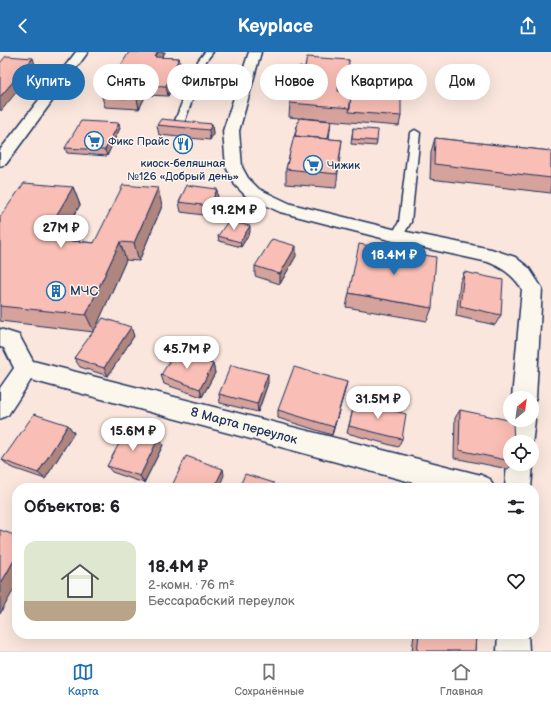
<!DOCTYPE html>
<html lang="ru">
<meta charset="utf-8">
<style>
:root{--surface:#fff;--page:#f2f2f2;--text:#202124;--muted:#757577;--line:#e0e0e0;--accent:#1f6fb2}
body{margin:0;font-family:"Balsamiq Sans",sans-serif;background:var(--page);color:var(--text);height:100vh;display:flex;flex-direction:column;font-size:15px;white-space:nowrap}
*{box-sizing:border-box;margin:0}
p{font-size:13px;color:var(--muted)}
.icon{flex:none;width:22px;height:22px;fill:none;stroke:currentColor;stroke-width:2;stroke-linecap:round;stroke-linejoin:round}
.map{position:relative;flex:1;overflow:hidden}
.sheet{position:absolute;left:12px;top:431px;width:527px;height:156px;display:flex;flex-direction:column;background:var(--surface);border-radius:16px;box-shadow:0 4px 16px #0002}
.sheet>*{flex:none}
.hud{position:absolute;left:12px;top:12px;width:527px;height:36px;display:flex;gap:8px}
.needle{width:26px;rotate:29deg}
.controls{position:absolute;left:503px;top:339px;display:grid;gap:8px}
.controls a{display:grid;place-items:center;width:36px;height:36px;border-radius:50%;background:var(--surface);box-shadow:0 4px 16px #0002;font-size:20px}
.price{position:absolute;translate:-50% -34px;padding:0 9px;border-radius:14px;background:#fff;color:#222;font-size:13px;line-height:26px;filter:drop-shadow(0 1px 2px #0008)}
.price::after{content:'';position:absolute;left:50%;top:24px;width:12px;height:9px;margin-left:-6px;background:inherit;clip-path:polygon(0 0,100% 0,50% 100%)}
.price.selected{background:var(--accent);color:#fff}
ul{padding:0;list-style:none}
li{display:flex;align-items:center;gap:12px;height:100px;padding:0 12px}
li+li{border-top:1px solid var(--line)}
li span{display:grid;place-items:center;flex:none;width:112px;height:80px;border-radius:12px;color:#555}
li>.icon{margin-inline-start:auto}
span .icon{width:48px;height:48px;fill:#fffc;stroke-width:1}
li b{font-size:17px}
h2{display:flex;justify-content:space-between;align-items:center;height:48px;padding:0 12px;font-size:17px}
.tag{padding:0 14px;border-radius:18px;background:var(--surface);box-shadow:0 4px 16px #0002;font-size:14px;line-height:36px}
.tag.selected{background:var(--accent);color:#fff}
header{display:flex;justify-content:space-between;align-items:center;height:52px;padding:0 12px;background:var(--accent);color:#fff;font-size:18px;font-weight:700}
.tabs{display:flex;justify-content:space-around;align-items:center;height:56px;border-top:1px solid var(--line);background:var(--surface);font-size:11px;color:var(--muted)}
.tabs a{display:grid;justify-items:center;gap:2px}
.tabs .selected{color:var(--accent)}
.map>svg:first-child{display:block}
.lines{fill:none;stroke-linecap:round;stroke-linejoin:round}
.lane-casing{stroke:#1b2f5e;stroke-width:3}
.street-casing{stroke:#1b2f5e;stroke-width:3}
.lane{fill:#fbf7ec;fill-rule:evenodd}
.street{fill:#fbf7ec;fill-rule:evenodd}
.wall{fill:#d6a39c;stroke:#1b2f5e}
.shaded-wall{fill:#ae857f;stroke:#1b2f5e}
.building{fill:#f9beb5;stroke:#1b2f5e}
.labels{text-anchor:middle;dominant-baseline:central;stroke-width:3;stroke-linejoin:round;paint-order:stroke}
.far-poi-label{font-size:11px;fill:#1b2f5e;stroke:#fbf7ec;text-anchor:start}
.poi-label{font-size:13px;fill:#1b2f5e;stroke:#fbf7ec;text-anchor:start}
.street-label{font-size:13px;fill:#1b2f5e;stroke:#fbf7ec}
</style>
<header><svg class="icon" aria-label="back" viewBox="0 0 24 24"><path d="M15 5l-7 7 7 7"/></svg>Keyplace<svg class="icon" aria-label="share" viewBox="0 0 24 24"><path d="M12 15V3M7 8l5-5 5 5M5 13v7h14v-7"/></svg></header>
<div class="map">
<svg width="551" height="599" viewBox="0 0 551 599">
<rect width="100%" height="100%" fill="#fae6dc"/>
<filter id="ink" filterUnits="userSpaceOnUse"><feTurbulence type="fractalNoise" baseFrequency=".025" numOctaves="2"/><feDisplacementMap in="SourceGraphic" scale="8" xChannelSelector="R" yChannelSelector="G"/><feConvolveMatrix kernelMatrix="1 2 1 2 8 2 1 2 1" color-interpolation-filters="sRGB"/></filter>
<g filter="url(#ink)">
<g class="lines">
<g class="lane-casing">
<path id="lane" d="M205 0H213L206 9 183 74 178 77 175 76 173 74 198 9Z
M415 78 420 81 411 170 401 187H393L391 184 399 170 410 81Z"/>
</g>
<g class="street-casing">
<path id="street" d="M76 0H88L6 112 0 114V98Z
M249 0H261L239 79 242 115 248 126 259 137 291 152 397 178 491 197 515 205 529 216 542 236 536 346 532 353V346H512L522 237C513 223 503 216 488 210L397 190 280 160 247 145 235 133 226 115 223 79Z
M0 277 19 283 33 309 481 423 490 427 494 436H433L31 328 8 363 0 367V336L14 316 4 296 0 295Z
M532 361 535 368 532 393V390H510V393L509 390 511 368H532Z
M510 406V412H532V410L533 412 531 436H505L507 412Z
M498 582H528L529 599H497Z"/>
</g>
<use href="#lane" class="lane"/>
<use href="#street" class="street"/>
</g>
<path class="wall" d="M165 0 162 6H179L181 16 168 44 146 43 139 57 105 55 102 45Z
M349 8 346 35 339 34 338 39 401 64 399 74 301 66 331 69 329 87 342 88 336 136 286 132V117L299 66 289 65 290 51 305 15Z
M357 15 390 27 388 37 355 34Z
M212 72 213 82 210 88 159 83 157 73Z
M120 76 107 104 67 101 65 96Z
M353 76 377 89 376 94 351 92Z
M435 86 551 99V141L430 127 431 100Z
M73 135 80 153 60 187 94 191 162 154 139 209 126 208 95 277 134 284 108 324 80 315 74 306 94 280 0 269V165Z
M218 147 211 164 181 160 179 150Z
M250 180 241 195 219 189 218 184Z
M296 204 280 232 255 224V214Z
M464 220 501 263 495 273 456 264 460 230Z
M349 241 432 256 427 269 346 255Z
M213 312 215 321 202 345 164 332 161 323Z
M268 331 258 360 220 351 219 342Z
M345 338 332 383 278 366V358Z
M355 349 402 387 398 395 347 381Z
M460 358 510 390V412H513L508 417 454 406 455 366Z
M68 373 74 381 45 427 10 415 2 408Z
M163 393 144 431 112 420 107 414Z
M414 582H476L475 599H412Z"/>
<path class="shaded-wall" d="M158 0H165L157 15 155 5Z
M33 6 36 16 1 59 0 56V45Z
M179 6 181 16 168 44 166 34Z
M144 33 146 43 139 57 137 47Z
M119 71 120 76 107 104 105 98Z
M212 72 213 82 210 88 209 78Z
M73 135 80 153 51 203 43 186Z
M158 136 162 154 139 209 134 191Z
M217 137 218 147 211 164 210 154Z
M250 174V180L241 195 240 190Z
M120 190 126 208 94 280 86 263Z
M296 194V204L280 232V222Z
M131 275 134 284 108 324 104 316Z
M213 312 215 321 202 345 200 337Z
M268 322V331L258 360 257 352Z
M347 330 345 338 332 383 334 375Z
M68 373 74 381 45 427 38 421Z
M159 385 163 393 144 431 140 424Z
M223 417 224 423 219 436H214Z
M17 503V532L0 562V533Z"/>
<path class="building" d="M129 0H158L155 5 179 6 166 34 144 33 137 47 102 45Z
M6 4 33 6 0 45V11Z
M307 5 349 8 348 21 340 20 338 39 351 40 350 56 290 51 298 15H305Z
M357 15 391 18 390 27 356 25Z
M351 44 401 47V64L349 60Z
M299 66 331 69 328 87 295 84Z
M161 67 212 72 209 78 157 73Z
M81 69 119 71 105 98 65 96Z
M353 76 378 78 377 89 352 87Z
M294 84 342 88 337 122 286 117Z
M435 86 551 99V126L434 112Z
M24 131 73 135 43 186 94 191 123 133 158 136 134 191 120 190 86 263 0 254V165Z
M187 133 217 137 210 154 179 150Z
M228 169 250 174 240 190 218 184Z
M272 187 296 194 280 222 255 214Z
M359 192 436 205 432 256 349 241Z
M464 220 503 228 501 263 460 254Z
M103 266 131 275 104 316 74 306Z
M175 300 213 312 200 337 161 323Z
M231 313 268 322 257 352 219 342Z
M294 315 347 330 334 375 278 358Z
M355 349 406 362 402 387 349 374Z
M460 358 513 369 514 390H510V409L459 398Z
M34 362 68 373 38 421 2 408Z
M128 375 159 385 140 424 107 414Z
M186 404 223 417 214 436H171Z
M245 422 274 431 272 436H239Z
M0 478 17 484V503L0 533Z
M419 582H476L475 599H417Z"/>
</g>
<defs>
<g id="supermarket-ring" transform="scale(1)"><circle r="9.5" fill="#fbf7ec" stroke="#1f6fb2" stroke-width="1.5"/><path d="M-6-5.5h2.5l.6 2H6L4.5 2H-2.5L-4.4-4H-6ZM-1.5 3.2a1.3 1.3 0 1 0 .1 0ZM3 3.2a1.3 1.3 0 1 0 .1 0Z" fill="#1f6fb2"/></g>
<g id="restaurant-ring" transform="scale(1)"><circle r="9.5" fill="#fbf7ec" stroke="#1f6fb2" stroke-width="1.5"/><path d="M-5-6h1v4h1v-4h1v4h1v-4h1v5L-1.5 .5V6h-2V.5L-5-1ZM5-6V6H3V1.5H1.5Q1.5-4 5-6Z" fill="#1f6fb2"/></g>
<g id="building-ring" transform="scale(1)"><circle r="9.5" fill="#fbf7ec" stroke="#1f6fb2" stroke-width="1.5"/><path d="M-4-6H4V6H1V3H-1V6H-4ZM-2.5-4.3h1.7v1.8h-1.7ZM.8-4.3h1.7v1.8H.8ZM-2.5-1h1.7V.8h-1.7ZM.8-1h1.7V.8H.8Z" fill="#1f6fb2"/></g>
</defs>
<g fill-rule="evenodd">
<use href="#supermarket-ring" x="94" y="89"/>
<use href="#restaurant-ring" x="183" y="92"/>
<use href="#supermarket-ring" x="313" y="113"/>
<use href="#building-ring" x="56" y="239"/>
</g>
<g class="labels">
<g class="far-poi-label">
<text x="108" y="89">Фикс Прайс</text>
<text x="183" y="111" text-anchor="middle">киоск-беляшная<tspan x="183" dy="13">№126 «Добрый день»</tspan></text>
<text x="327" y="113">Чижик</text>
</g>
<g class="poi-label">
<text x="70" y="239">МЧС</text>
</g>
<g class="street-label">
<text transform="translate(244 374) rotate(15)">8 Марта переулок</text>
</g>
</g>
</svg>
<div class="controls">
<a><svg class="needle" viewBox="-14 -14 28 28"><path d="M0-13l5 13h-10z" fill="#e53935"/><path d="M0 13l5-13h-10z" fill="#757577"/></svg></a>
<a><svg class="icon" aria-label="locate" viewBox="0 0 24 24"><circle cx="12" cy="12" r="6"/><path d="M12 2v4M12 18v4M2 12h4M18 12h4"/></svg></a>
</div>
<b class="price" style="left:234px;top:179px">19.2M ₽</b>
<b class="price" style="left:61px;top:197px">27M ₽</b>
<b class="price selected" style="left:394px;top:224px">18.4M ₽</b>
<b class="price" style="left:187px;top:318px">45.7M ₽</b>
<b class="price" style="left:378px;top:368px">31.5M ₽</b>
<b class="price" style="left:133px;top:400px">15.6M ₽</b>
<div class="hud">
<a class="tag selected">Купить</a>
<a class="tag">Снять</a>
<a class="tag">Фильтры</a>
<a class="tag">Новое</a>
<a class="tag">Квартира</a>
<a class="tag">Дом</a>
</div>
<section class="sheet">
<h2>Объектов: 6<svg class="icon" aria-label="filters" viewBox="0 0 24 24"><path d="M4 7h16M4 17h16"/><circle cx="9" cy="7" r="2"/><circle cx="15" cy="17" r="2"/></svg></h2>
<ul>
<li><span style="background:linear-gradient(#dfe7d0 75%,#b9a48a 0)"><svg class="icon" aria-label="home" viewBox="0 0 24 24"><path d="M3 11l9-7 9 7M6 9v11h12V9"/></svg></span><div><b>18.4M ₽</b><p>2-комн. · 76 m²</p><p>Бессарабский переулок</p></div><svg class="icon" aria-label="heart" viewBox="0 0 24 24"><path d="M12 20l-8-8c-3-5 5-10 8-4 3-6 11-1 8 4z"/></svg></li>
</ul>
</section>
</div>
<nav class="tabs">
<a class="selected"><svg class="icon" aria-label="map" viewBox="0 0 24 24"><path d="M3 6l6-2 6 2 6-2v14l-6 2-6-2-6 2zM9 4v14M15 6v14"/></svg>Карта</a>
<a><svg class="icon" aria-label="saved" viewBox="0 0 24 24"><path d="M7 4h10v16l-5-4-5 4z"/></svg>Сохранённые</a>
<a><svg class="icon" aria-label="home" viewBox="0 0 24 24"><path d="M3 11l9-7 9 7M6 9v11h12V9"/></svg>Главная</a>
</nav>
